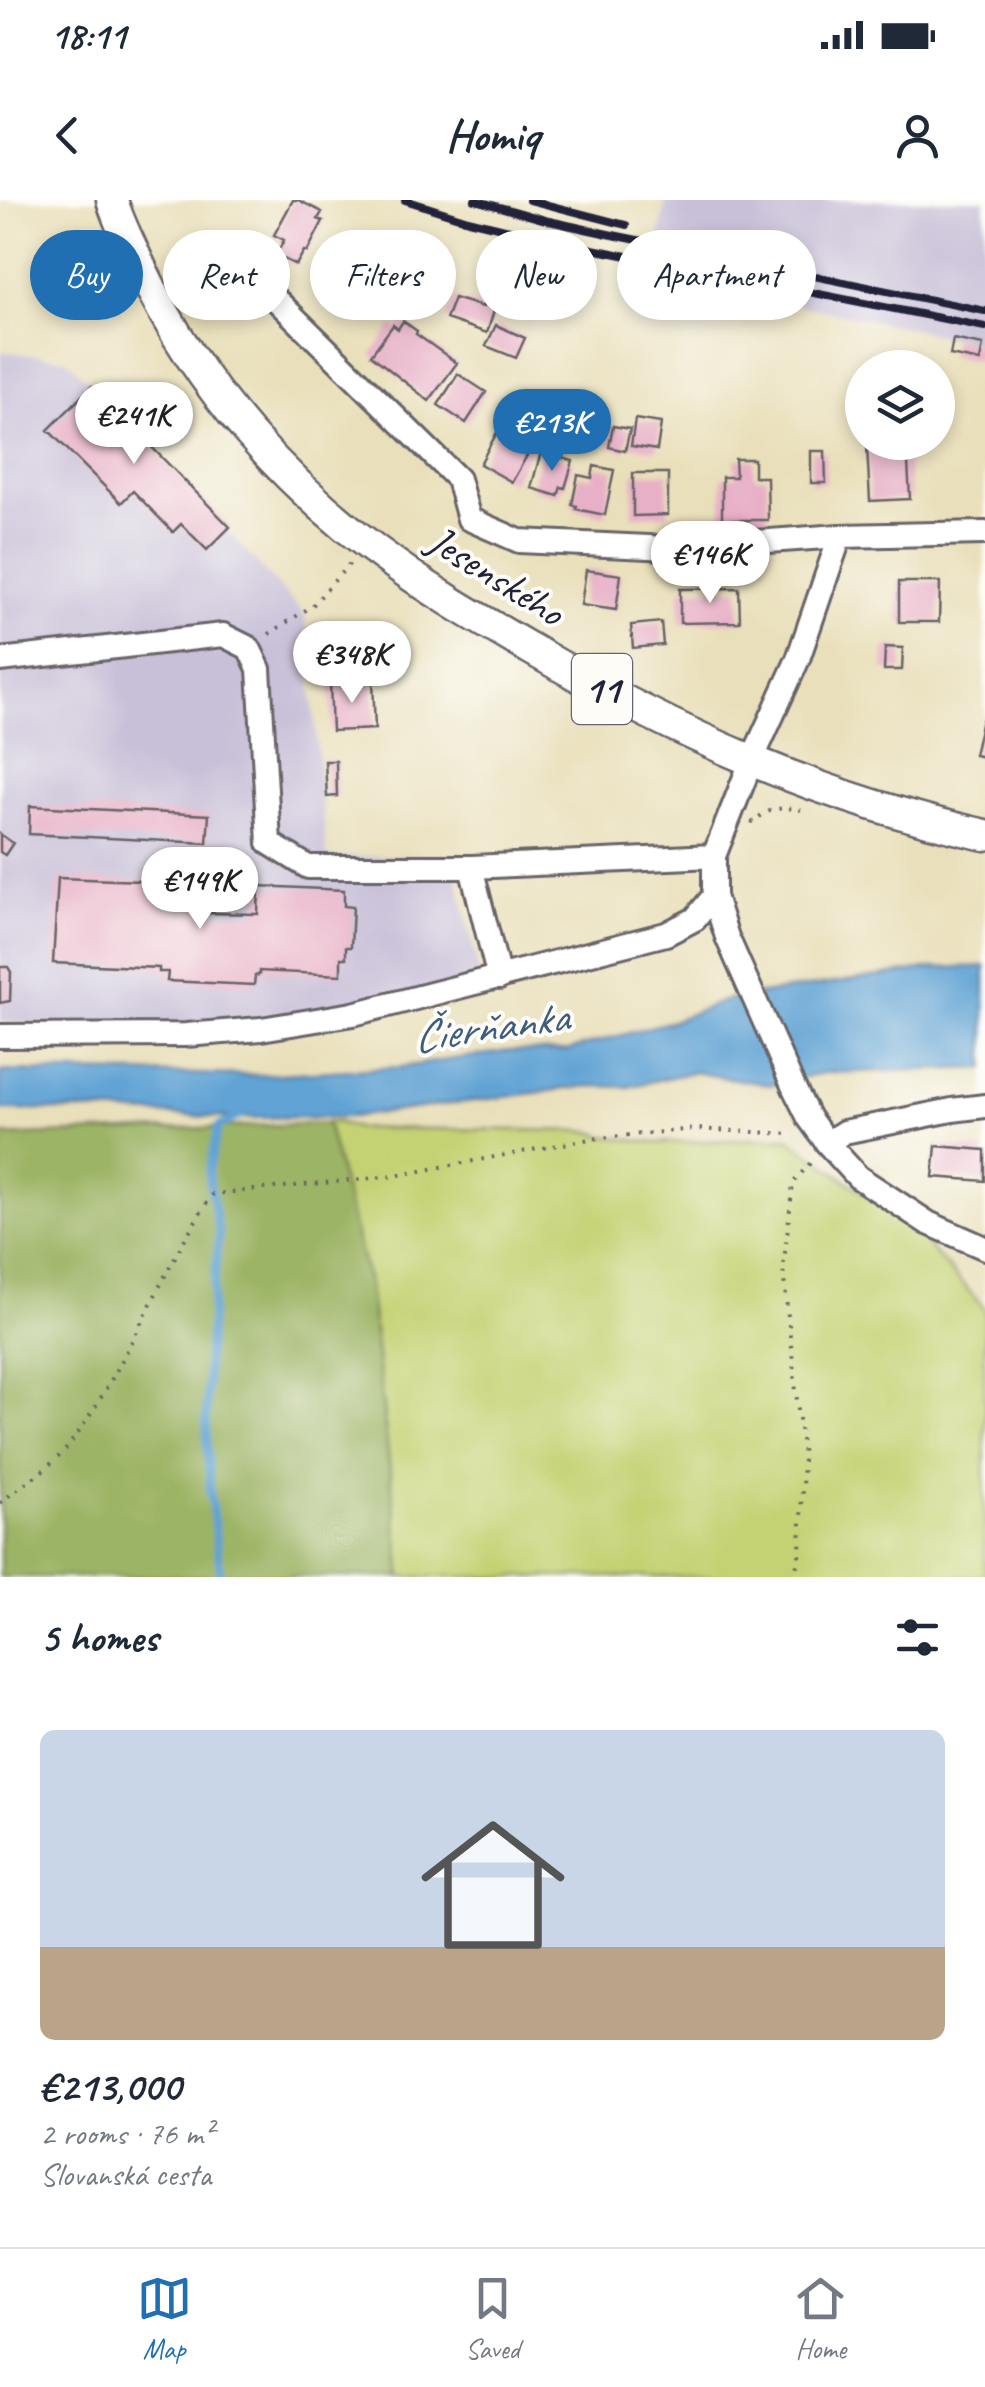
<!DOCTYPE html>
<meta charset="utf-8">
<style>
:root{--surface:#fff;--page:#f2f2f3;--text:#1f2937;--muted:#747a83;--line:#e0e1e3;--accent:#1f6fb2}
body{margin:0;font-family:Caveat,sans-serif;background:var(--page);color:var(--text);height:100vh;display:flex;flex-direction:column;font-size:38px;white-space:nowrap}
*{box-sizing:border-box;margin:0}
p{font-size:32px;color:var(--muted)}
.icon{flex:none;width:55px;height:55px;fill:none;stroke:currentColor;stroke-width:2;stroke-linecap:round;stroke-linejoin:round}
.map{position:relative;height:1377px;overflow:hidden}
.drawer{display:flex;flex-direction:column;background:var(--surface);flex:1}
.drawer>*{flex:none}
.banner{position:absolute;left:30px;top:30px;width:925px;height:90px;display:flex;gap:20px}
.tools{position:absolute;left:845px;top:150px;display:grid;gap:20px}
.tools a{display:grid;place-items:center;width:110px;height:110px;border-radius:50%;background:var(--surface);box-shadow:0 5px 15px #0003;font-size:50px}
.price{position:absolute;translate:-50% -85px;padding:0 22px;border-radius:35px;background:#fff;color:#222;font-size:32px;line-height:65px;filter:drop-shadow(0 2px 5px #0008)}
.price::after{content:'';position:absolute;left:50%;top:60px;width:30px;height:22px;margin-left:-15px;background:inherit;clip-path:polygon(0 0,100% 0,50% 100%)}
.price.current{background:var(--accent);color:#fff}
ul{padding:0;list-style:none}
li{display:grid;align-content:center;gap:20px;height:530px;padding:0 40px}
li+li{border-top:2px solid var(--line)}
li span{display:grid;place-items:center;height:310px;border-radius:15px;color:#555}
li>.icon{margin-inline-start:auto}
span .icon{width:180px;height:180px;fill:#fffc;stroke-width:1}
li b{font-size:42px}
h2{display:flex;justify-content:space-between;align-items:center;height:120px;padding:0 40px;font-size:42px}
.chip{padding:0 35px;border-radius:45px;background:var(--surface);box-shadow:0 5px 15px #0003;font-size:35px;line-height:90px}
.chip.current{background:var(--accent);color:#fff}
.status{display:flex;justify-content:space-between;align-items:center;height:70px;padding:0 50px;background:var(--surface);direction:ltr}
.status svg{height:28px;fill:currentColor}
header{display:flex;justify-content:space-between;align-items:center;height:130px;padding:0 40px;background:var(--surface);font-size:45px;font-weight:700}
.tab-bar{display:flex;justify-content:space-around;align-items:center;height:140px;border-top:2px solid var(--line);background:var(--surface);font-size:28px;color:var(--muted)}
.tab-bar a{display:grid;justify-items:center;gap:5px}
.tab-bar .current{color:var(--accent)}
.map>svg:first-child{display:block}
.industrial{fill:#c8bfd8}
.green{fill:#c5d273;stroke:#747a57;stroke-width:2.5}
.forest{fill:#9cb465;stroke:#5f6b50;stroke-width:2.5}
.water{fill:#60a3d4;stroke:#416288;stroke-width:2.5}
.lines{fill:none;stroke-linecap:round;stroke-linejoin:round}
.stream{stroke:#60a3d4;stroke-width:8}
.building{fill:#e8b0c7}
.minor-casing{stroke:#686467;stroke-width:28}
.major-casing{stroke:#686467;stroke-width:35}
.path{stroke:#686467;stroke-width:4;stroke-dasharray:2.5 8;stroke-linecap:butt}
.minor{stroke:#fff;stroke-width:22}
.major{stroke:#fff;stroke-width:30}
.rail{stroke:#22223b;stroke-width:8}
.labels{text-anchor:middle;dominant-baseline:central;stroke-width:8;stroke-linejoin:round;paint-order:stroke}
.shield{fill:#fdfcf7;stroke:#646373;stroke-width:2.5}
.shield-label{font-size:40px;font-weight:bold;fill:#22223b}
.street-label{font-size:42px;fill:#22223b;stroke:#fdfcf7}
.water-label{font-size:45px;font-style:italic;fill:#3e5c80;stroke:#fdfcf7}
</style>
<div class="status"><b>18:11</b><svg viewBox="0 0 49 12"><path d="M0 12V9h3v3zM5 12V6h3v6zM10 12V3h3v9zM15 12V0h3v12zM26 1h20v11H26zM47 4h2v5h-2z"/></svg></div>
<header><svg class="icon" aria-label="back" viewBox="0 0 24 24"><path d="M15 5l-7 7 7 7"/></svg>Homiq<svg class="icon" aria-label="person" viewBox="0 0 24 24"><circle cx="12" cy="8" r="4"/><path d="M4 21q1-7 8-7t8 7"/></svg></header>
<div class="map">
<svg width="985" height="1377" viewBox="0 0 985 1377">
<rect width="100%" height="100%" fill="#fdfcf7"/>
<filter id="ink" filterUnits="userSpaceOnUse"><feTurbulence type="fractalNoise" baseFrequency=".01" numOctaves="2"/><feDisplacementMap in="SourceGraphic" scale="20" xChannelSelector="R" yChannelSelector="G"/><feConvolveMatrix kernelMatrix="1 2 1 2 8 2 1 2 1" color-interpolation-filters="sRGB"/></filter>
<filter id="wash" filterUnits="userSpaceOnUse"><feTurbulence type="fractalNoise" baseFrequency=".0048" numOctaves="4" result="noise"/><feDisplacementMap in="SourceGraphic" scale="40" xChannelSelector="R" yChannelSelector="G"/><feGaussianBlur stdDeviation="2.25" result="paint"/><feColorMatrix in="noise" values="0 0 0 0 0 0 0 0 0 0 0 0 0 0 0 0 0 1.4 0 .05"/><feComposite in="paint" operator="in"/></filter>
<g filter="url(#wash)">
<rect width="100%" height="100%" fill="#e9dfba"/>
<path class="industrial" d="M666 0H985V144L652 75Z
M0 151 67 159 305 415 327 657 452 655 480 777 368 806 207 826 0 822Z"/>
<path class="green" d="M337 922 356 928 589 931 603 936 655 943 788 938 913 1029 985 1109V1377H402L369 1086 327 923Z"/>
<path class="forest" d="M327 923 369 1086 402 1377H0V936Z"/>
<path class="water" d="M985 766V868L823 873 770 885 693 872 628 887 588 886 350 917 233 918 79 910H0V871L263 875 401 867 507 851H565L672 821 729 799 933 768Z"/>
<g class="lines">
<path class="stream" d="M221 1377 210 1291 206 1220 207 1159 219 1033 208 974 218 927 242 915"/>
</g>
<g id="blocks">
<path class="building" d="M293 0H298L322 12 318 19 323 21 307 52 304 51 296 65 276 55 284 40 274 35Z
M369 77 407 92 398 114 360 99Z
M454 98 483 107 485 100 496 104 487 133 446 119Z
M403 121 417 131 416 134 457 163 429 201 371 155 393 125 398 129Z
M496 125 525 138 516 158 486 146Z
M953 139 983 145 980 161 950 155Z
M458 174 486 192 466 223 438 205Z
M92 186 230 327 207 350 181 324 173 332 133 291 121 303 48 230Z
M557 207 582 212 578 230 554 225Z
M635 219 661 223 657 250 631 246Z
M501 225 534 243 512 282 480 264Z
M613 226 630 229 625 251 609 247Z
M907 245 910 299 870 301 867 247Z
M811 251H825L826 283H811Z
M541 252 573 261 565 288 561 287 558 296 531 288Z
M735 259H754V277H767L768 320H722V277H736Z
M594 266 614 270 605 315 576 309 577 306 572 305 578 275 592 278Z
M633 273H668V315L633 316Z
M586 370 621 375 616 410 581 405Z
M899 382H940L939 422H899Z
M739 388 740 422 680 423V389Z
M661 422 663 445 633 448 631 425Z
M885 447 903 448 902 470H884Z
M373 480 375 529 332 531 330 482Z
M982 520 985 521V557L974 555Z
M325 561H336L337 596 327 597Z
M30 606 209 615 207 643 29 634Z
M0 634 13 643 5 655 0 652Z
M58 678 172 682 170 703H175V707L195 708 194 704H208V713L258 714 259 686 344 690V706L353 707 351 747H346V758H341V775L259 771V775L255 776 254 785 167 781 168 772H159V768L53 763Z
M0 767H8L11 772 10 801 0 803Z
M936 946 985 950V981L933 977Z"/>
</g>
</g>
<g filter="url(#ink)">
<use href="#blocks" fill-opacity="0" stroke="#686467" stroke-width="2.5"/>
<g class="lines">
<g class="minor-casing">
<path id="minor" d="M242 66 458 279 469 319 519 341 670 348 840 336 985 333
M840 336 798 459 751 562 714 656V696L727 737 794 888 809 918 827 943 858 977 928 1023 985 1048
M0 460 223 435 249 448 259 469 269 643 308 667H471L714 656
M471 667 499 778
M0 836 186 835 261 829 353 814 666 734 695 719 714 696
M827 943 844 932 952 910 985 906"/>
</g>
<g class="major-casing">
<path id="major" d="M112 0C119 24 131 46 142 70 198 189 288 289 396 365 439 396 485 422 531 449 676 534 820 598 985 635"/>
</g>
<path class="path" d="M269 434 312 406 351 362
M751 621 754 622C767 608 783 606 801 610
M0 1303C19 1287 51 1267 66 1249 127 1171 157 1075 213 994L394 976 590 939 695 929 792 934
M794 1377 800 1352 803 1256 783 1070 793 983 811 962"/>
<use href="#minor" class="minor"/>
<use href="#major" class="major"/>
<path class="rail" d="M405 0 468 20 572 45 985 127
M475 0 549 21 608 34 985 111
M529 0 626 25"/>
</g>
</g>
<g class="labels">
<rect class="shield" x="572" y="454" width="60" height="70" rx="8"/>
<g class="shield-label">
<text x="602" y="489">11</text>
</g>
<g class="street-label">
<text transform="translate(496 376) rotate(32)">Jesenského</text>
</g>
<g class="water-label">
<text transform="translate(490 827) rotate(-8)">Čierňanka</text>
</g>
</g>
</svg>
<div class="tools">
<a><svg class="icon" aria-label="layers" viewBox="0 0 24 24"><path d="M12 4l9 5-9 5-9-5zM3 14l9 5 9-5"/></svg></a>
</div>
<b class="price" style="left:134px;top:267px">€241K</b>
<b class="price current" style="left:552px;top:274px">€213K</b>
<b class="price" style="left:710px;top:406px">€146K</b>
<b class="price" style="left:352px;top:506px">€348K</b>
<b class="price" style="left:200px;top:732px">€149K</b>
<div class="banner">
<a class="chip current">Buy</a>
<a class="chip">Rent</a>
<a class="chip">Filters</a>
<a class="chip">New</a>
<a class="chip">Apartment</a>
</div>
</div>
<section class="drawer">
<h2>5 homes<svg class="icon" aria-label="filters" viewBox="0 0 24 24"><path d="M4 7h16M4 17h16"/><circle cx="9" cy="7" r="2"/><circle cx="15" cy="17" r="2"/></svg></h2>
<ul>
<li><span style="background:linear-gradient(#c9d6e8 70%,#b9a48a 0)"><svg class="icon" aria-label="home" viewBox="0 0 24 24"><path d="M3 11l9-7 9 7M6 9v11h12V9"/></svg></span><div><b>€213,000</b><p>2 rooms · 76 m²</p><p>Slovanská cesta</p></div></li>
</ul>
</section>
<nav class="tab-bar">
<a class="current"><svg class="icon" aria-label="map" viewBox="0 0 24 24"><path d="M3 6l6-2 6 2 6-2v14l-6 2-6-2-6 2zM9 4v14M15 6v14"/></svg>Map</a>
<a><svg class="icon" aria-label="saved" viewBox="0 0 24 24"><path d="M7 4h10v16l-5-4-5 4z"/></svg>Saved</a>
<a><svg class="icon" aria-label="home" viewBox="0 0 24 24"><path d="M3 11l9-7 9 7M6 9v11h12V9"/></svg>Home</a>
</nav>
